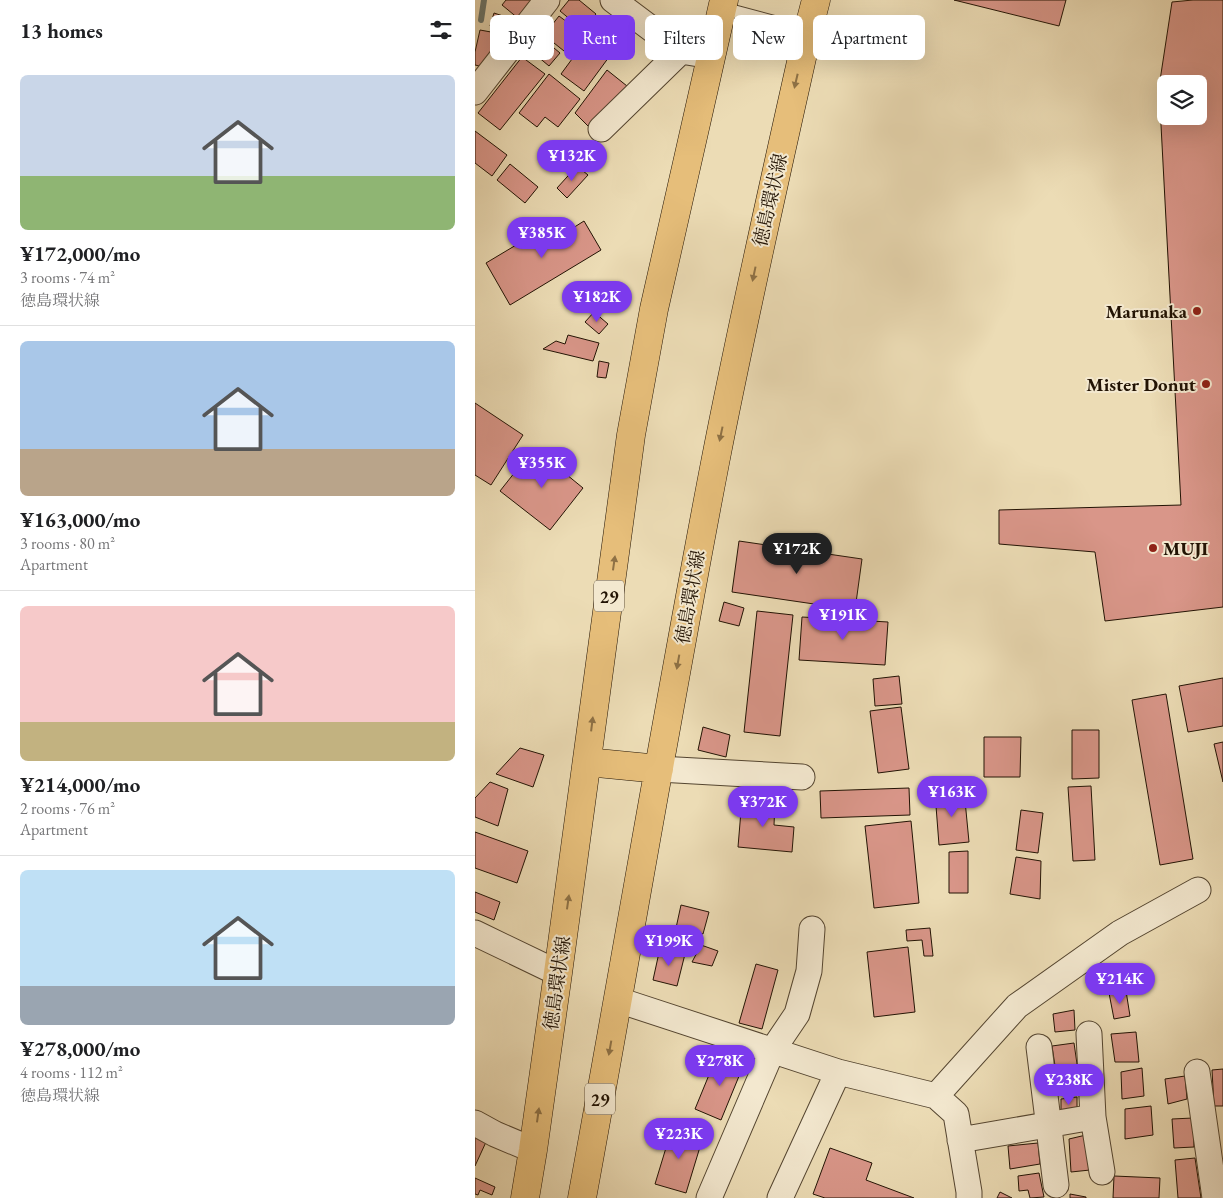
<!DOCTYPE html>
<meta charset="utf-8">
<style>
:root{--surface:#fff;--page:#f2f2f2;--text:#202124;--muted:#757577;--line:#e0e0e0;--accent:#7c3aed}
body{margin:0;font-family:"EB Garamond","Noto Serif JP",serif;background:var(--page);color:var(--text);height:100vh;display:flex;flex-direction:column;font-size:19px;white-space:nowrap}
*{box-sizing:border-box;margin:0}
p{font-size:16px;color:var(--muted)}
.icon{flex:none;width:28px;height:28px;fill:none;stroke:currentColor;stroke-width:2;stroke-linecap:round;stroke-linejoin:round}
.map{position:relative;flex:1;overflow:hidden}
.panel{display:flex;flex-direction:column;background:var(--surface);width:475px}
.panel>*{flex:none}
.hud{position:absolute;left:15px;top:15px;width:475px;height:45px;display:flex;gap:10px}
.fabs{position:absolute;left:682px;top:75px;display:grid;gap:10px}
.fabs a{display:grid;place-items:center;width:50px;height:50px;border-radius:8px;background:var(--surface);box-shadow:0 5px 20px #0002;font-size:25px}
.price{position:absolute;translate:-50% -42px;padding:0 11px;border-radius:18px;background:var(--accent);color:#fff;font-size:16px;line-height:32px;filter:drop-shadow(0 1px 2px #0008)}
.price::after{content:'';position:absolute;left:50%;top:30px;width:15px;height:11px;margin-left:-8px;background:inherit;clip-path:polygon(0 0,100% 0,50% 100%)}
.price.active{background:#222;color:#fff}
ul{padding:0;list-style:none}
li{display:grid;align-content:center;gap:10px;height:265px;padding:0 20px}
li+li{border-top:1px solid var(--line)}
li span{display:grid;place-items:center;height:155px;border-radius:8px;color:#555}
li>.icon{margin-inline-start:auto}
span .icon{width:90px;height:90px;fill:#fffc;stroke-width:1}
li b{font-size:21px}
h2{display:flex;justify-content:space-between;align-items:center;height:60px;padding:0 20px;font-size:21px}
.chip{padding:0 18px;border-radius:8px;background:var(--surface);box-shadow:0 5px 20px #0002;font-size:18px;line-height:45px}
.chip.active{background:var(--accent);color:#fff}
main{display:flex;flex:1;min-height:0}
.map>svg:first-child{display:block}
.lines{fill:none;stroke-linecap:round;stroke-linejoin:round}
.stream{stroke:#6a776e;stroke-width:6}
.building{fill:#d99689;stroke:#221304;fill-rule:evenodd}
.service-casing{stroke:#544530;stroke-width:14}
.minor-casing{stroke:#544530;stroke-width:27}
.primary-casing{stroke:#221304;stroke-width:29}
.service{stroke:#f3e8cf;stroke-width:12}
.minor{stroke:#f3e8cf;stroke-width:25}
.primary{stroke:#e6be7a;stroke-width:28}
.oneway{fill:#8e7145}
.poi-dot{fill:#8f2418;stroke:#f3e8cf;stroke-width:2}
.labels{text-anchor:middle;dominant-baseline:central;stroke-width:4;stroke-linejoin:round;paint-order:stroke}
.shield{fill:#f3e8cf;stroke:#615341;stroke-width:1}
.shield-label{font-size:18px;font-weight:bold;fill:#221304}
.street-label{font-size:19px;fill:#221304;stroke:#f3e8cf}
.poi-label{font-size:19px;font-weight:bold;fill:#221304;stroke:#f3e8cf;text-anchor:end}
</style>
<main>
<section class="panel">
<h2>13 homes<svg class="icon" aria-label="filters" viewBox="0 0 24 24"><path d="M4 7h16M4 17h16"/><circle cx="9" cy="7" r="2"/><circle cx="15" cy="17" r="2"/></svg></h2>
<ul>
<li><span style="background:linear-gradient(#c9d6e8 65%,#8fb573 0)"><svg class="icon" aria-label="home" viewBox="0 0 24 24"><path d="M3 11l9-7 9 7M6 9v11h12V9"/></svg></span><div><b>¥172,000/mo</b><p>3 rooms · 74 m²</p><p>徳島環状線</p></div></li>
<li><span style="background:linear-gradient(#a9c7e8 70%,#b9a48a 0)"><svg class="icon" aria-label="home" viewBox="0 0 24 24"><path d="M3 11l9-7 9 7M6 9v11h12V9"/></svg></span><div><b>¥163,000/mo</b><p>3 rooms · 80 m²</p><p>Apartment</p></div></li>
<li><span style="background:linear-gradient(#f6c9c9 75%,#c2b280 0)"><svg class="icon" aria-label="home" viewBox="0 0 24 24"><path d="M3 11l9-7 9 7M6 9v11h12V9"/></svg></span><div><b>¥214,000/mo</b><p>2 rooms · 76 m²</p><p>Apartment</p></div></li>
<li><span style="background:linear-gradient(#bfe0f5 75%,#9aa5b1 0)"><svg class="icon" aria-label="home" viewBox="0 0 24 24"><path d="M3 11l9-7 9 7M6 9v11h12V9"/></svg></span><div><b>¥278,000/mo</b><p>4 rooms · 112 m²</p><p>徳島環状線</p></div></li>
</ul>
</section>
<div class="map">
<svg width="748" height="1198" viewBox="0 0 748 1198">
<rect width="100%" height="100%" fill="#ecdcb5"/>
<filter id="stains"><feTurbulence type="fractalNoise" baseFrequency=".004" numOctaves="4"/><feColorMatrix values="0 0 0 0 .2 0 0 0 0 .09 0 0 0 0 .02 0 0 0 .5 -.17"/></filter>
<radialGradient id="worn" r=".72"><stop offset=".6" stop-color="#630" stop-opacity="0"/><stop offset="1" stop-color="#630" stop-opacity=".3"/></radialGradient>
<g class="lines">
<path class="stream" d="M6 20 9 0"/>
</g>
<path class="building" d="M31 0H58L44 19 27 5Z
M94 0H104L121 14 108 30 85 11Z
M479 0H591L584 26Z
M718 0H748V607L630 621 620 552 524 544V510L706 505 684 87 697 2ZM691 84H724V116H691Z
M19 13 40 20 36 33 15 26Z
M84 16 104 31 89 51 69 35Z
M5 30 27 34 24 50 17 49 13 68 0 65V52Z
M67 38 85 53 74 66 56 51Z
M111 40 134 57 109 91 86 74Z
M47 57 70 74 25 130 3 113Z
M132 70 152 86 114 127 100 113Z
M74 74 105 99 83 127 70 117 62 127 44 113Z
M0 131 32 155 17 176 0 163Z
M35 164 63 187 50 203 22 180Z
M102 166 113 175 92 198 82 188Z
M83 220 90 233 109 221 126 250 35 305 11 263Z
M119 312 133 324 124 334 110 322Z
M93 335 124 343 118 361 68 349 81 341 90 344Z
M124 361 134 363 131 378 122 377Z
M0 403 48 435 16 485 0 475Z
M59 448 108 488 75 530 25 491Z
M264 541 387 559 380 610 257 592Z
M249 602 269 608 264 626 244 621Z
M282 611 318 615 305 736 269 732Z
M327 617 413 622 410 665 324 660Z
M424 676 427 704 400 706 398 679Z
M748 678V726L713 732 704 686Z
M691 694 718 859 685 865 657 700Z
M426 707 434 769 403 773 395 711Z
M228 727 255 735 251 757 223 750Z
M597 730H624V778L597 779Z
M509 737H546L545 777H509Z
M748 742V782L739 744Z
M45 748 69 755 58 787 21 774Z
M15 782 33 789 23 826 0 817V798Z
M616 786 620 860 598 861 593 787Z
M434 788 435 815 346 818 345 791Z
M489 790 494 842 464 845 460 793Z
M267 799 300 802 299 825 319 827 317 852 263 847Z
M546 810 568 813 563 853 541 850Z
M436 821 444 903 399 908 390 826Z
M0 832 53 851 42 883 0 868Z
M493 851V893H474V852Z
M541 857 566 861 565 899 535 894Z
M0 892 25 902 19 920 0 912Z
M206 905 234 912 228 934 201 928Z
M455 928 458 956H449L447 940 432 941 431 930Z
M226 945 243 951 237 966 217 962Z
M433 947 440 1012 399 1017 392 952Z
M185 948 210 954 202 986 178 980Z
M281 964 303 970 287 1029 264 1023Z
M651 991 655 1016 639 1019 634 993Z
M599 1010 600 1030 580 1032 578 1014Z
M661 1032 664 1062H640L636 1034Z
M599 1043 605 1085 584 1092 577 1046Z
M243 1053 269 1064 246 1120 220 1109Z
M667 1068 669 1096 647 1099 646 1072Z
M748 1069V1106H739L737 1070Z
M710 1076 712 1099 693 1104 690 1079Z
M602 1097V1112L586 1114V1099Z
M676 1106 678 1135 650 1139V1109Z
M718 1118 719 1147 699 1148 697 1119Z
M197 1128 228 1137 211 1193 180 1184Z
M611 1135 615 1170 596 1172 594 1139Z
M0 1137 11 1142 0 1166Z
M563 1143 565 1164 535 1169 533 1146Z
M355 1148 397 1163 391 1180 439 1198H350L338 1194Z
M720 1158 726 1198H703L700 1160Z
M564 1173 569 1197 555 1198 553 1190 544 1191 543 1176Z
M639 1176 685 1178 684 1198H638Z
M0 1178 20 1187 17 1195 5 1190 3 1195 0 1194Z
M525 1192 537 1198H522Z
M595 1194 611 1197V1198H595Z"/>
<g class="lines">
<g class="service-casing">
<path id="service" d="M247 8 333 31"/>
</g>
<g class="minor-casing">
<path id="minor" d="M138 0 206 51 236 56
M0 92 72 0
M126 129 206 51
M184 769 327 777
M0 933 83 973
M143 1000 363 1072 461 1096 481 1114 494 1192V1198
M614 1034 618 1117 627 1172
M564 1047 581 1185
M722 1072 740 1198
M461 1096 542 1006 645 933 723 890
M0 1123 20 1134 58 1150
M485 1140 618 1117
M234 1198 297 1051 322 1014 334 971 337 929
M305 1198 363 1072"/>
</g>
<g class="primary-casing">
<path id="primary" d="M112 762 184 769
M50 1198 58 1150 83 973 156 435 179 309 249 0
M107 1198C152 953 193 707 240 463 268 318 301 174 333 31L341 0"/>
</g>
<use href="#service" class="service"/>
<use href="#minor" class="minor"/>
<use href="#primary" class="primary"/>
</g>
<defs><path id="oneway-solid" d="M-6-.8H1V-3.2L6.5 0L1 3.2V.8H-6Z" transform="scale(1.25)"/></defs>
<g class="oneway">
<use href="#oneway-solid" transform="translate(321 81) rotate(103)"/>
<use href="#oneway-solid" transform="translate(279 274) rotate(102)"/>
<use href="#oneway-solid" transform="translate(246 434) rotate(102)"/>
<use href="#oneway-solid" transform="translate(139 563) rotate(-82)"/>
<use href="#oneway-solid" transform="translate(203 662) rotate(100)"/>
<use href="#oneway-solid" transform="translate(117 724) rotate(-83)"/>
<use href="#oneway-solid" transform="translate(93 902) rotate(-82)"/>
<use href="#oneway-solid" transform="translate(135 1048) rotate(100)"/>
<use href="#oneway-solid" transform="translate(63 1115) rotate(-82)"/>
</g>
<g class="poi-dot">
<circle cx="722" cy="311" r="5"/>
<circle cx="731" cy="384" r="5"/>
<circle cx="678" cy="548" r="5"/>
</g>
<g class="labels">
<g class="shield">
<rect x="119" y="580.5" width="30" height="31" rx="4"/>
<rect x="110" y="1083.5" width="30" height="31" rx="4"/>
</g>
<g class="shield-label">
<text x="134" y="596">29</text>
<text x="125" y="1099">29</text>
</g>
<g class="street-label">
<text transform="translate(295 200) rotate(-77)">徳島環状線</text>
<text transform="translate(215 597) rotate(-80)">徳島環状線</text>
<text transform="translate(82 983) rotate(-82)">徳島環状線</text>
</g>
<g class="poi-label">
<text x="712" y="311">Marunaka</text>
<text x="721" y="384">Mister Donut</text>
<text x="688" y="548" text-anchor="start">MUJI</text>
</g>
</g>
<rect width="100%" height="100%" filter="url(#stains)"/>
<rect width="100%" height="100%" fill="url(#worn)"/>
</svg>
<div class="fabs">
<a><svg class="icon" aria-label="layers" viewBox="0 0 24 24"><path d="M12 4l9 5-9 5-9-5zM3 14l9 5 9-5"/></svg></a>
</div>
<b class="price" style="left:97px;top:182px">¥132K</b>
<b class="price" style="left:67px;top:259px">¥385K</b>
<b class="price" style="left:122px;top:323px">¥182K</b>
<b class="price" style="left:67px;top:489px">¥355K</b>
<b class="price active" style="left:322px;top:575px">¥172K</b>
<b class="price" style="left:368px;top:641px">¥191K</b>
<b class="price" style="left:477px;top:818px">¥163K</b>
<b class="price" style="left:288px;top:828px">¥372K</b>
<b class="price" style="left:194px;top:967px">¥199K</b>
<b class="price" style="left:645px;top:1005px">¥214K</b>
<b class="price" style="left:245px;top:1087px">¥278K</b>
<b class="price" style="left:594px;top:1106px">¥238K</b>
<b class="price" style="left:204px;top:1160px">¥223K</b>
<div class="hud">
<a class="chip">Buy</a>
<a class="chip active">Rent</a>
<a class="chip">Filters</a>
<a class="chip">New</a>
<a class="chip">Apartment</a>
</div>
</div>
</main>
